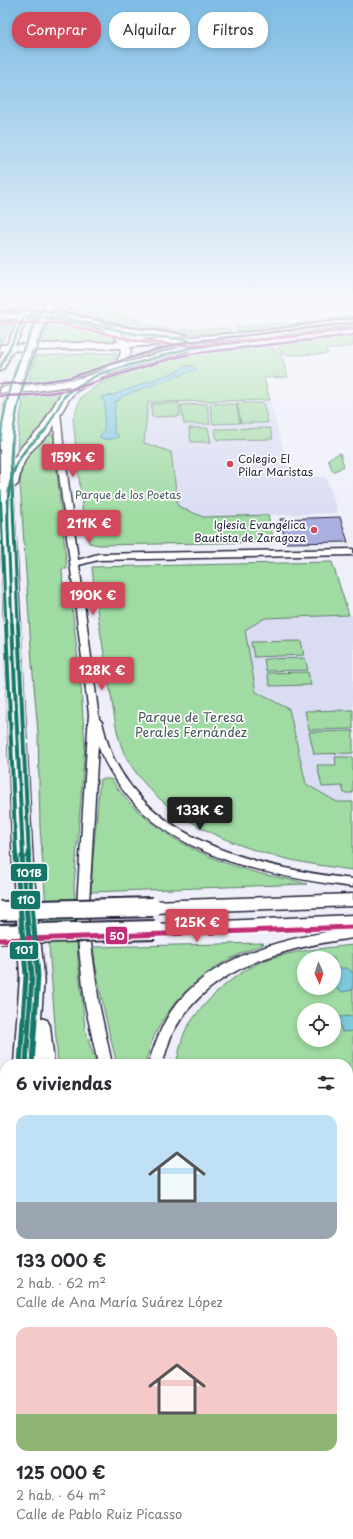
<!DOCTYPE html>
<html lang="es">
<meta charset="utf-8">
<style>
:root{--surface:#fff;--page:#f7f7f7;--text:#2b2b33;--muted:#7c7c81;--accent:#d1495b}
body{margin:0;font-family:"Playpen Sans",sans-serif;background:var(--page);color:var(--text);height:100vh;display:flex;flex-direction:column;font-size:15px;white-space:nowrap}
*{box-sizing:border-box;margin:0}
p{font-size:13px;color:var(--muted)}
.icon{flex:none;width:22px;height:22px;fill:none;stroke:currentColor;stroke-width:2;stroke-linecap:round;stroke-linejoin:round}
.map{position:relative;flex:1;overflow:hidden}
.panel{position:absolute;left:0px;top:1059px;width:353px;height:480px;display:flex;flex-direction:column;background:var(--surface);border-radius:16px 16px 0 0;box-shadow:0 2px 6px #0003}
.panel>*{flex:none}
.guide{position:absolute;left:12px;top:12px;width:329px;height:36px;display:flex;gap:8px}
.needle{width:26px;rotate:177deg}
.buttons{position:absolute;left:297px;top:951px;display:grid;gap:8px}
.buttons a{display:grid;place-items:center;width:44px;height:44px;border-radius:50%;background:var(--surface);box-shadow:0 2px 6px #0003;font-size:20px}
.price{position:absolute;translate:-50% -34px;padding:0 9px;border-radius:4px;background:var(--accent);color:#fff;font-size:13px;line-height:26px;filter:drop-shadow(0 1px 2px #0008)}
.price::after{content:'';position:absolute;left:50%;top:24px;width:12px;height:9px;margin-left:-6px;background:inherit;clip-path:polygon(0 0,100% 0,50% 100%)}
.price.active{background:#222;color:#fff}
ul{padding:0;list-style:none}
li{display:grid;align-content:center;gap:8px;height:212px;padding:0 16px}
li span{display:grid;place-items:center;height:124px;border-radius:12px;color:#555}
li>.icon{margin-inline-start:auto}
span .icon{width:72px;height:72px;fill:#fffc;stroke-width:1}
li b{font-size:17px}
h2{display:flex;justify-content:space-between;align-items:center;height:48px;padding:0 16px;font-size:17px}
.chip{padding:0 14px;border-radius:16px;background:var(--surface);box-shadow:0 2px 6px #0003;font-size:14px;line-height:36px}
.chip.active{background:var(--accent);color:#fff}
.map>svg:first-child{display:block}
.built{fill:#dadcf2}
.green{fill:#9fdba2;stroke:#607e6e;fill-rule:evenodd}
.water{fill:#7dc8dd;stroke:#59869c}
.building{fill:#abafe0;stroke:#22223b}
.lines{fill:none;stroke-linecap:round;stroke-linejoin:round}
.street-casing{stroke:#22223b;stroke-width:3}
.secondary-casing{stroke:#22223b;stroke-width:3}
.primary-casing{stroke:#22223b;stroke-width:3}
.highway-casing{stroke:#22223b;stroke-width:3}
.street{fill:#fff;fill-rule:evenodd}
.secondary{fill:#fff;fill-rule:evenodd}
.primary{fill:#fff;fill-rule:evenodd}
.highway{fill:#fff;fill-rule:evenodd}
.secondary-bridge-casing{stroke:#22223b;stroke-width:22;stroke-linecap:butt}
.secondary-bridge{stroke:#fff;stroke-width:18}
.bus-1-far4-casing{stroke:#fff;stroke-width:4}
.bus-1-far3-casing{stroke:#fff;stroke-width:5}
.bus-1-far2-casing{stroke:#fff;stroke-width:7}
.bus-1-far1-casing{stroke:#fff;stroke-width:8}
.bus-1-casing{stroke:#fff;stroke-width:10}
.bus-2-far1-casing{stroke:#fff;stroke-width:4}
.bus-2-casing{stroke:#fff;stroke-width:8}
.bus-3-far3-casing{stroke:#fff;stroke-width:4}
.bus-3-far2-casing{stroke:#fff;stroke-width:5}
.bus-3-far1-casing{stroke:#fff;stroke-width:7}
.bus-3-casing{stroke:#fff;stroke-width:8}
.bus-4-far3-casing{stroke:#fff;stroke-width:4}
.bus-4-far2-casing{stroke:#fff;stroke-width:5}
.bus-4-far1-casing{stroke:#fff;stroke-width:7}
.bus-4-casing{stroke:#fff;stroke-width:8}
.bus-5-casing{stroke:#fff;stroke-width:4}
.bus-6-casing{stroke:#fff;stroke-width:4}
.bus-1-far4{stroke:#147668;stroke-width:2.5}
.bus-1-far3{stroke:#147668;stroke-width:3}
.bus-1-far2{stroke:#147668;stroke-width:4}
.bus-1-far1{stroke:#147668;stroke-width:5}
.bus-1{stroke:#147668;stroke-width:6}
.bus-2-far1{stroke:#c12d78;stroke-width:2.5}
.bus-2{stroke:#c12d78;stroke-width:5}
.bus-3-far3{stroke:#147668;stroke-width:2.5}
.bus-3-far2{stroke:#147668;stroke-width:3}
.bus-3-far1{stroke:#147668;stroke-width:4}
.bus-3{stroke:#147668;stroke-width:5}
.bus-4-far3{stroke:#147668;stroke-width:2.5}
.bus-4-far2{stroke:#147668;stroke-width:3}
.bus-4-far1{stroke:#147668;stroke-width:4}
.bus-4{stroke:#147668;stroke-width:5}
.bus-5{stroke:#472565;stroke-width:2.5}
.bus-6{stroke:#6f2283;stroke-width:2.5}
.poi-dot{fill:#d1495b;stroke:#fff;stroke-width:1.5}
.labels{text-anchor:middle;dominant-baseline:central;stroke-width:3.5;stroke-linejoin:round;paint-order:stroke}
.far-poi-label{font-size:11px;fill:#22223b;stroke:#fff;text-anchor:start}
.far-park-label{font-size:11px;fill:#485a5a;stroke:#fff}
.park-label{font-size:13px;fill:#485a5a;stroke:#fff}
.line-badge{stroke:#fff;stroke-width:1.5}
.badge-label{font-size:11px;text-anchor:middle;font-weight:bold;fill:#fff}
</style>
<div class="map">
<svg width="353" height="1539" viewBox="0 0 353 1539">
<rect width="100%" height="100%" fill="#eeeff9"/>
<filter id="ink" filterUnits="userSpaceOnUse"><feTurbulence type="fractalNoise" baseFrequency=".025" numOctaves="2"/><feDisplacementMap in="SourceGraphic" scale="8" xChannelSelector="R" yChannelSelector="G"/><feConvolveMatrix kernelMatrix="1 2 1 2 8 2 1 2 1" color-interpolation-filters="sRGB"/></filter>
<g filter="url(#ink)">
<path class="built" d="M100 303H165L130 314Z
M270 400 291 477H326L338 513 203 517 178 506 171 452 144 443 148 402Z
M353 615V802H337L306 784 289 709 256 692 245 630 265 618Z"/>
<path class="green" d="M70 303H91L135 319 145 325 175 330 228 328 231 332C182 336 147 334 100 318 89 314 78 312 70 303Z
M353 316V317L298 325 238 331 235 327 282 323 295 324Z
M15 319 0 345V320Z
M52 320C74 322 101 325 117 343L40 345Z
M353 334V346L326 350 328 354 283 355 277 346 278 344 285 342Z
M268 344 281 355 288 377 264 378 270 400 148 402 144 443 171 452 178 506 203 517 268 515 274 542 99 545 89 543 83 516 73 419 81 397 99 384 164 360 207 351Z
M117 353C107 378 51 384 27 386L36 356Z
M64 391 53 405 45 424 19 452H17L19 424 24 395Z
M179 403 180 416 152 417 151 404Z
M263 403 268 423H241L237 403Z
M207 404 210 424H184L181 405Z
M210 404H236L240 423 213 424Z
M189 428H208L211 442H191Z
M270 428 273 439 217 440 215 429Z
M47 434 53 435 67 569H62L63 587H70L81 689 85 745 74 886 78 961 85 1029 96 1064H58L40 827 38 732 32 663 20 483 23 463 26 455Z
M340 453 344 466 333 472 328 459Z
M332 562 349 615 265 618 245 630 256 692 289 709 306 784 337 802H353V870C341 869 329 866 317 865 246 853 163 824 126 757 117 741 114 714 111 696 104 653 96 610 92 567Z
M301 641 304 655 254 657 251 642Z
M305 658 308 670 266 671 264 659Z
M308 672 311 685 270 686 267 673Z
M353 710V729L309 730 305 711Z
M353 731V753L314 754 309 732Z
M335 757H353V793H344L342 786 322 787 317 765H336Z
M100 779H111C143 828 199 857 254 872 271 877 291 879 307 884L91 892 93 856Z
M263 943 264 944C207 964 159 1003 145 1064H117C107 1025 98 987 93 947Z
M353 945V1539H239L238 1534H348V1064H176C179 1053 181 1039 186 1029 204 1000 239 968 272 958 298 950 326 948 353 945ZM304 958H334V988H304ZM304 1010H334V1040H304Z
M5 1480V1534H41L42 1539H0V1508Z
M90 1534H185V1539H90Z"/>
<path class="water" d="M183 366H193L197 369 120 397V400L115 402 114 433 118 435 119 437 108 440 99 437 104 431 105 402 101 399 102 397 113 395 180 370Z
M338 968H347L353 973V990L342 992 334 987V971Z
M353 1016V1031L342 1032 339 1017Z"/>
<path class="building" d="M340 517 348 542 286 543 280 519Z"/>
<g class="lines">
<g class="street-casing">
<path id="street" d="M57 410 60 412 63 442 78 560 98 554 353 549V555L98 560 79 565 99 719 102 722C105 734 108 746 113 757 155 846 265 868 353 879V887C268 876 166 857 116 780 109 769 102 758 98 745L88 921 99 1004 112 1064H98L85 1004 76 921 89 714 55 442 54 412Z
M353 928V938C284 948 209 966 173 1032 168 1042 166 1054 162 1064H148C156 1042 163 1019 179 1001 222 951 291 937 353 928Z"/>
</g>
<g class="secondary-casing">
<path id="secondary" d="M14 303H26L0 313V308Z
M27 303H35L4 368 0 371V359Z
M47 303H61L70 310 95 323 91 325H88L64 314 54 305 31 353 19 390 14 393 11 392 9 390 23 353Z
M353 894V906L153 913 147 911 144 907 147 903 153 901Z
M353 915V927L155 936 149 934 146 930 149 926 155 924Z"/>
</g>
<g class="primary-casing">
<path id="primary" d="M0 314C26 313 117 313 128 342L265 331 353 319V325L265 337 130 347 131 352 125 363 184 346 189 349 187 351 70 386 30 392 0 393V387C27 386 99 382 117 360 119 358 120 355 121 352L120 348 0 351V345L119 342C102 317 28 318 0 320Z"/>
</g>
<g class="highway-casing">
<path id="highway" d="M99 371 103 372 105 374 103 376 75 392 69 399 49 434 31 451 26 458 21 469 18 484 13 488 33 868 44 976 41 1018 47 1020 50 1026 54 1064H14L20 976 13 868 0 499V443L5 404 10 388H18L20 390 13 432 12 461 23 445 40 429 60 395 67 388Z
M5 1293V1353L0 1355V1295Z
M51 1534H85V1539H51Z
M188 1534H222V1539H188Z"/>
</g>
<use href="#street" class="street"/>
<use href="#secondary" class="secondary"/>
<use href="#primary" class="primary"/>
<use href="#highway" class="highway"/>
<g class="secondary-bridge-casing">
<path id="secondary-bridge" d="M0 911 153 907
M0 934 155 930"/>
</g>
<use href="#secondary-bridge" class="secondary-bridge"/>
<g class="bus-1-far4-casing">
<path id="bus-1-far4" d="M25 316 69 319 135 334 188 340
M0 368 25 316
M31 444 45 431 64 397 71 390 99 374 189 348 353 329"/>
</g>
<g class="bus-1-far3-casing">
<path id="bus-1-far3" d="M12 625C11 601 10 577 9 554 8 515 1 473 32 443"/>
</g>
<g class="bus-1-far2-casing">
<path id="bus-1-far2" d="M12 624 23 857"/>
</g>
<g class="bus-1-far1-casing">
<path id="bus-1-far1" d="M22 856 32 976 26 1064"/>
</g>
<g class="bus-1-casing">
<path id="bus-1" d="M0 1340 5 1307"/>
</g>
<g class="bus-2-far1-casing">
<path id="bus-2-far1" d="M0 323H56L142 342 196 346 298 336 353 328"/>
</g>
<g class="bus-2-casing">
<path id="bus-2" d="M0 940 353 927"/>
</g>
<g class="bus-3-far3-casing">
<path id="bus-3-far3" d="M12 444C16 395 34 350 56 306"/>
</g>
<g class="bus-3-far2-casing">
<path id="bus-3-far2" d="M12 443 11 460 18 625"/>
</g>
<g class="bus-3-far1-casing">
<path id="bus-3-far1" d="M18 624 29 857"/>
</g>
<g class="bus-3-casing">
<path id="bus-3" d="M28 856 38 976 32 1064"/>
</g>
<g class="bus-4-far3-casing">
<path id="bus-4-far3" d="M0 441C5 391 22 348 44 303"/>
</g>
<g class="bus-4-far2-casing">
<path id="bus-4-far2" d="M0 490 6 625"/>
</g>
<g class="bus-4-far1-casing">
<path id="bus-4-far1" d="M6 624 16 857"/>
</g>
<g class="bus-4-casing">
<path id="bus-4" d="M16 856 26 976 20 1064"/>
</g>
<g class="bus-5-casing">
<path id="bus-5" d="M0 311 35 310 63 312 130 327 188 334
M0 384 32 383 68 378 155 350 188 342 352 323"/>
</g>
<g class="bus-6-casing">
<path id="bus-6" d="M0 396 33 395 70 390 159 362 190 354 353 335"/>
</g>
<use href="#bus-1-far4" class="bus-1-far4"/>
<use href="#bus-1-far3" class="bus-1-far3"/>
<use href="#bus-1-far2" class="bus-1-far2"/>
<use href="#bus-1-far1" class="bus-1-far1"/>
<use href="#bus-1" class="bus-1"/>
<use href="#bus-2-far1" class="bus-2-far1"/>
<use href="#bus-2" class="bus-2"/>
<use href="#bus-3-far3" class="bus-3-far3"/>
<use href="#bus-3-far2" class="bus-3-far2"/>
<use href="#bus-3-far1" class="bus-3-far1"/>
<use href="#bus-3" class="bus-3"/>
<use href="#bus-4-far3" class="bus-4-far3"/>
<use href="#bus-4-far2" class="bus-4-far2"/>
<use href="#bus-4-far1" class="bus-4-far1"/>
<use href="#bus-4" class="bus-4"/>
<use href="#bus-5" class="bus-5"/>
<use href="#bus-6" class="bus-6"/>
</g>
</g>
<linearGradient id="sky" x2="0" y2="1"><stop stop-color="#7dbce4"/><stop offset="0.58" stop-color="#f7f8fc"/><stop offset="1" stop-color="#f7f8fc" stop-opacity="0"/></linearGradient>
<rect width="353" height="519" fill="url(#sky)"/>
<g class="poi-dot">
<circle cx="230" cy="464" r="4"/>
<circle cx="314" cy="530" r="4"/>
</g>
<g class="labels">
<g class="far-poi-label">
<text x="238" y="458">Colegio El<tspan x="238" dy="13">Pilar Maristas</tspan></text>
<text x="306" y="524" text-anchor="end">Iglesia Evangélica<tspan x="306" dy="13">Bautista de Zaragoza</tspan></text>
</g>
<g class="far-park-label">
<text x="128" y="494">Parque de los Poetas</text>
</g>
<g class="park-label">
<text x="191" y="716">Parque de Teresa<tspan x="191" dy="15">Perales Fernández</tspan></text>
</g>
</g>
<g class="line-badge">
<rect x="10" y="863" width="38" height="19" rx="4" fill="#147668"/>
<rect x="10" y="890" width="31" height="20" rx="4" fill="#147668"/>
<rect x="105" y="926" width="23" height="19" rx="4" fill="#c12d78"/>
<rect x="9" y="941" width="30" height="19" rx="4" fill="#147668"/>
</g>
<g class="badge-label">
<text x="29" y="877">101B</text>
<text x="26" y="904">110</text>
<text x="117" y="940">50</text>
<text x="24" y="954">101</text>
</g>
</svg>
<div class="buttons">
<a><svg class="needle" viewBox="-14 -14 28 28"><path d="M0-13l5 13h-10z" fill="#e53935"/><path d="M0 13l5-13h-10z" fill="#7c7c81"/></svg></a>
<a><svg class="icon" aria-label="locate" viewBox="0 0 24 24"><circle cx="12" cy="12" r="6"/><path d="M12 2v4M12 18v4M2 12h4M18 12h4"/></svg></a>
</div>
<b class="price" style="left:73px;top:478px">159K €</b>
<b class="price" style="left:89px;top:544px">211K €</b>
<b class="price" style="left:93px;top:616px">190K €</b>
<b class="price" style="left:102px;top:691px">128K €</b>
<b class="price active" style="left:200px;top:831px">133K €</b>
<b class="price" style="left:197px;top:943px">125K €</b>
<div class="guide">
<a class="chip active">Comprar</a>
<a class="chip">Alquilar</a>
<a class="chip">Filtros</a>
</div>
<section class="panel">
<h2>6 viviendas<svg class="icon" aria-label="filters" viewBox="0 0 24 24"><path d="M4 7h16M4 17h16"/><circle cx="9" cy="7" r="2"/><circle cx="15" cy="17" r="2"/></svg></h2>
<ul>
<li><span style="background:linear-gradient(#bfe0f5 70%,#9aa5b1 0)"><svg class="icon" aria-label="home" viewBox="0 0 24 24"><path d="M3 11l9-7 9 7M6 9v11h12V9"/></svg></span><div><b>133 000 €</b><p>2 hab. · 62 m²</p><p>Calle de Ana María Suárez López</p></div></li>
<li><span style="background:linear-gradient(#f6c9c9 70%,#8fb573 0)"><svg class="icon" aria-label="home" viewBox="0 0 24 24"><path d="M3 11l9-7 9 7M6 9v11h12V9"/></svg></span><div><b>125 000 €</b><p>2 hab. · 64 m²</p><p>Calle de Pablo Ruiz Picasso</p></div></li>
</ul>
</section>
</div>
